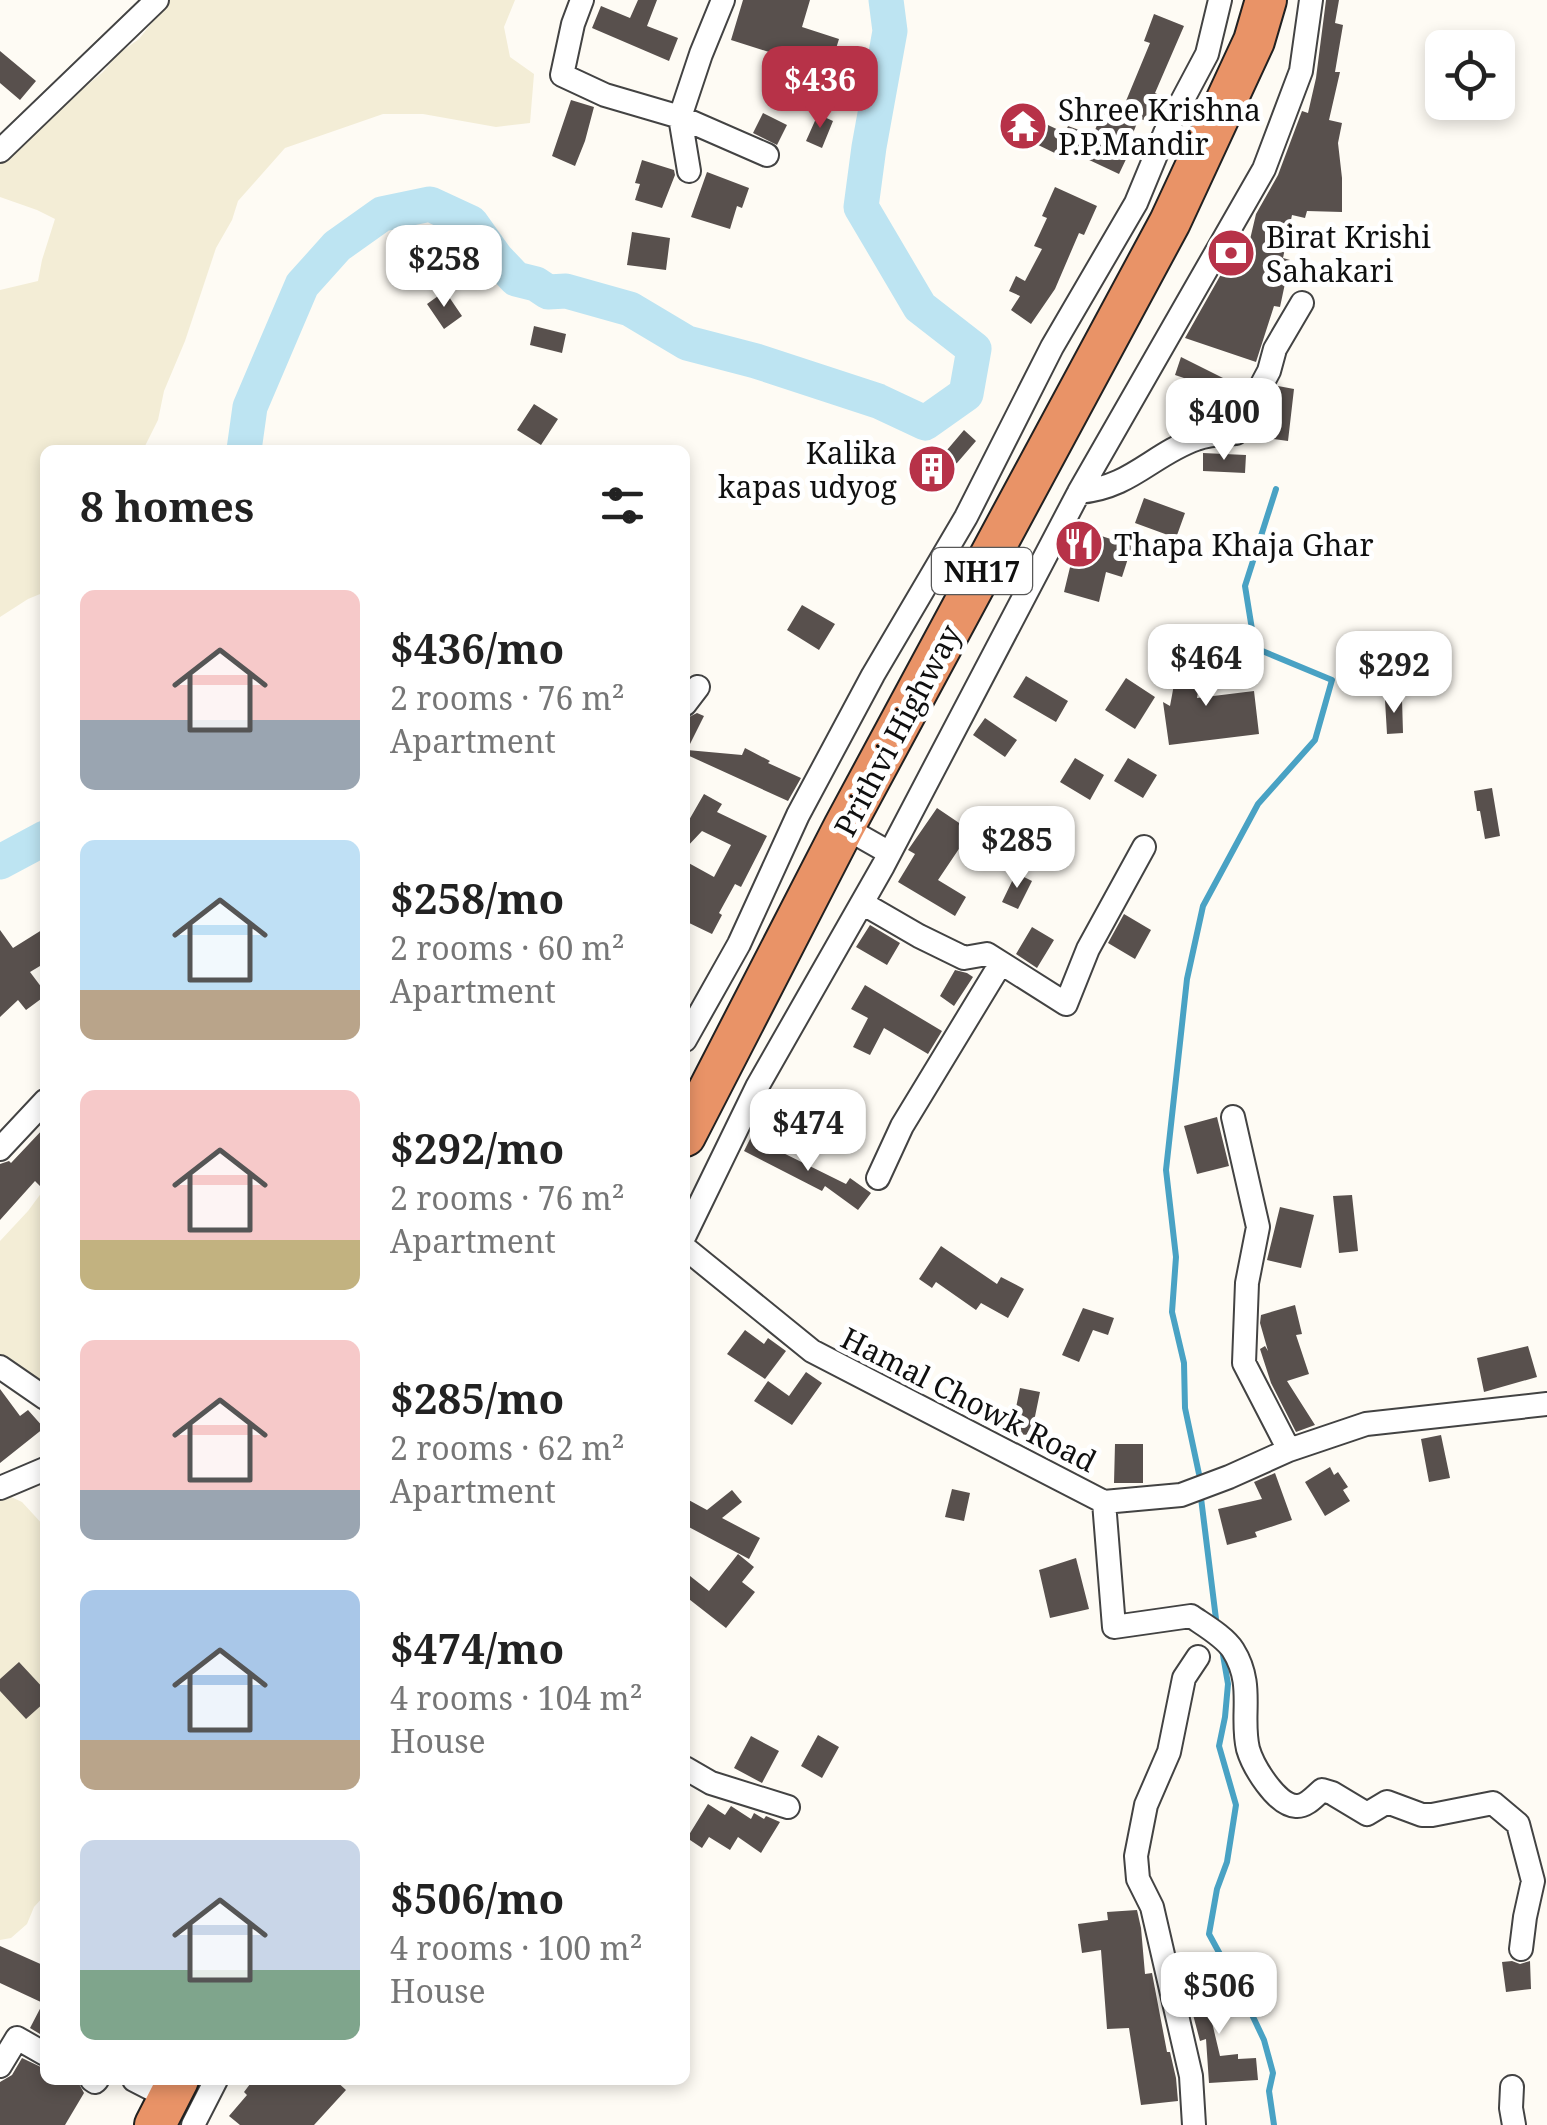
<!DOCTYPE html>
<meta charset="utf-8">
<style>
:root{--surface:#fff;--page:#f6f6f6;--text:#222;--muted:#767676;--accent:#b73248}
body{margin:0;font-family:"Noto Serif",serif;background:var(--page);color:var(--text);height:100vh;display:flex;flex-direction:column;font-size:38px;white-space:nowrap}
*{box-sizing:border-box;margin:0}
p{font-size:32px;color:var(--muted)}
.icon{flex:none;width:55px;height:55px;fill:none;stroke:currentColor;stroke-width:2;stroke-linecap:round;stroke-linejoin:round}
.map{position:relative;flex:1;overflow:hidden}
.panel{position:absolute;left:40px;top:445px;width:650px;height:1640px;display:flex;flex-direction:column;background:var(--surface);border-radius:15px;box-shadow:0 5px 15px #0003}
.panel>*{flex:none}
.tools{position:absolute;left:1425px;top:30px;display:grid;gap:20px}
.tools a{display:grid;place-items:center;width:90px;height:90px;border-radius:15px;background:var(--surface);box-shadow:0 5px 15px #0003;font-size:50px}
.price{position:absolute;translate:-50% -85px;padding:0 22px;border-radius:20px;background:#fff;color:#222;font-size:32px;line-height:65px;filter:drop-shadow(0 2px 5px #0008)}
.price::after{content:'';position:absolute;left:50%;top:60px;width:30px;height:22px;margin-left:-15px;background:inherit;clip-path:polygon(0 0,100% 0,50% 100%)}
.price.on{background:var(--accent);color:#fff}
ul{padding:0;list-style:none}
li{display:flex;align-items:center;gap:30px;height:250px;padding:0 40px}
li span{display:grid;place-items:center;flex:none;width:280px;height:200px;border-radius:15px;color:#555}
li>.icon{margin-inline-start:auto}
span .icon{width:120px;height:120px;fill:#fffc;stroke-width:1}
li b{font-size:42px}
h2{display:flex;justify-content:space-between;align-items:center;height:120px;padding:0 40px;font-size:42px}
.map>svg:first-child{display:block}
.farmland{fill:#f3edd6}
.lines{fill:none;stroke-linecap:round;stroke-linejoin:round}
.stream{stroke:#49a2c4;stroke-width:6}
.river{stroke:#bde4f2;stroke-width:35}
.building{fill:#58504d}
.street-casing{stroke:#434343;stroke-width:26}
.highway-casing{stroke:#212121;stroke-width:44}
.street{stroke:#fff;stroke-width:22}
.highway{stroke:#e99367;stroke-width:40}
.labels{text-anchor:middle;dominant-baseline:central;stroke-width:10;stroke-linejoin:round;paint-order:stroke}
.shield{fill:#fff;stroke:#585858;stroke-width:2.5}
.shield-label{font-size:28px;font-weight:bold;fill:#101010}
.poi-label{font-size:30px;fill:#101010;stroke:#fff;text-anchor:start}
.street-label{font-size:30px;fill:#101010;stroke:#fff}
</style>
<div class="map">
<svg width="1547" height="2125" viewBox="0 0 1547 2125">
<rect width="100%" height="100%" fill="#fefbf4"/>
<path class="farmland" d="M170 0H515L504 27 510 57 534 74 530 123 496 127 423 114H383L285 148 238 201 232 220 216 248 185 341 164 391 158 420 143 450H45V592L28 599 0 617V290L38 281 42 260 55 219 37 210 0 197V163L23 144 63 105 103 72 118 54 139 39Z
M45 1188V1390L0 1361V1241L28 1211Z
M7 1495 22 1502 45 1527V1895L34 1907 27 1924 11 1938 0 1940V1496Z"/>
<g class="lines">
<path class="stream" d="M1199 1474 1185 1408 1184 1363 1172 1312 1176 1257 1166 1170 1187 979 1203 906 1258 804 1315 740 1332 680 1255 648 1245 586 1276 489
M1201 1498 1217 1627
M1222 1649 1228 1684 1225 1717 1219 1746 1236 1805 1227 1862 1217 1889 1209 1934 1246 2002 1264 2040 1273 2073 1269 2091 1274 2125"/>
<path class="river" d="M244 450 250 407 302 285 337 246 382 214 430 204 471 223 496 258 516 279 536 284 548 292 566 291 630 309 687 343 756 361 878 401 925 423 966 394 974 349 920 307 861 207 869 147 890 31 886 0
M0 862 45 838"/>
</g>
<path class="building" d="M638 0H657L647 26 678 38 669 61 592 28 601 6 630 18Z
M743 0H810L802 27 839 39 834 55 811 48 806 60 799 57 797 61 731 40Z
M1326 0H1339L1335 23 1343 25 1335 72H1340L1329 120 1342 123 1338 143 1342 178V212L1307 211 1305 218 1292 215 1283 258 1290 260 1280 307 1274 306 1256 362 1185 338 1237 246 1248 248 1256 214 1278 175 1302 111 1308 113 1316 78Z
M1154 14 1184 26 1155 93 1159 95 1148 122 1139 118 1126 151 1129 153 1119 174 1070 151 1065 158 1003 128 1012 108 1065 133 1068 126 1093 135 1105 106 1121 113 1150 43 1144 41Z
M0 51 36 81 20 100 0 83Z
M571 100 594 107 585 141 575 166 552 156Z
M763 113 787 125 777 145 753 133Z
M818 114 833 121 822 148 806 141Z
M642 160 674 170 675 175 662 208 635 200 640 184 635 183Z
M707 172 749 188 742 208 737 206 730 229 691 217Z
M1055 187 1097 206 1084 235 1079 233 1055 289 1031 324 1011 310 1020 296 1009 291 1016 276 1025 281 1042 249 1034 246 1047 218 1042 216Z
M632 232 670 238 666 270 627 265Z
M445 291 462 316 444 329 427 304Z
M534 326 566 334 562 353 530 345Z
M1181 357 1243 388 1227 419 1210 420 1225 392 1175 375Z
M1278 386 1294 389 1288 441 1260 437 1263 415Z
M534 404 558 419 541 445 517 430Z
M964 430 976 441 957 463 919 483Z
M1203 453 1246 455 1245 473 1203 471Z
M1144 498 1185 513 1176 538 1135 523Z
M1077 528 1132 546 1122 577 1106 572 1099 602 1064 592 1072 559 1067 558Z
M802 605 835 624 819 650 787 630Z
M1180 652 1204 657 1197 698 1254 691 1259 734 1169 745 1163 702 1170 706Z
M1026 676 1068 701 1056 722 1013 697Z
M1126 678 1155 697 1135 729 1105 710Z
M1402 699 1403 733 1387 734 1385 700Z
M697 713 704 716 687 750 742 755 745 748 770 761 768 763 801 778 788 801 685 754V719Z
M985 718 1017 740 1005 757 973 735Z
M1075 758 1104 775 1090 800 1060 782Z
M1128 758 1157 775 1143 798 1114 781Z
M1492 788 1500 836 1485 839 1480 811H1477L1474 791Z
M704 794 722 804 717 812 767 836 741 887 735 884 719 913 722 915 712 934 685 921V861L714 877 731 845 702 831 685 849V827Z
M937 808 971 831 938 880 966 897 955 916 898 882 915 854 908 850Z
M1016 873 1032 881 1018 909 1002 902Z
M1124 914 1151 930 1135 959 1108 943Z
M870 925 900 943 887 965 856 947Z
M1032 927 1054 940 1037 968 1016 954Z
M45 928V963L30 972 45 992V996L26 1010 18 1000 0 1017V930L13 948Z
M955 970 967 973 973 977 954 1006 940 996Z
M865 985 942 1031 928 1054 884 1028 870 1055 853 1047 868 1018 851 1009Z
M1217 1117 1229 1166 1197 1174 1184 1126Z
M45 1127V1191L35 1181 0 1220V1164L9 1161 11 1163Z
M751 1137 846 1184 850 1178 871 1193 858 1210 825 1186 822 1191 744 1151Z
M1352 1195 1358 1251 1339 1253 1333 1196Z
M1280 1207 1314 1215 1301 1268 1267 1260Z
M941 1246 997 1284 1001 1277 1024 1289 1008 1318 981 1303 976 1310 936 1282 932 1288 919 1279Z
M1295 1305 1302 1334 1296 1335 1309 1374 1287 1381 1315 1425 1296 1432 1271 1383 1260 1349 1265 1346 1268 1351 1260 1323 1261 1315Z
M1083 1308 1114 1318 1108 1335 1093 1330 1079 1362 1062 1355Z
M745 1330 764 1344 768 1338 786 1351 765 1379 727 1354Z
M1528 1346 1537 1377 1484 1392 1477 1358Z
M806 1372 822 1383 792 1425 754 1401 768 1381 789 1396Z
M1020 1388 1040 1392 1031 1436 1011 1432Z
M0 1389 20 1416 28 1410 44 1428 0 1463Z
M1441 1435 1450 1478 1429 1482 1421 1439Z
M1115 1444H1143V1483H1114Z
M1330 1467 1334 1475 1338 1472 1348 1487 1343 1490 1350 1501 1325 1516 1305 1482Z
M1275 1473 1292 1520 1255 1532 1257 1537 1227 1545 1218 1509 1262 1499 1254 1482Z
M952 1489 970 1493 964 1521 945 1517Z
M732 1490 742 1502 722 1518 760 1538 749 1559 685 1525V1498L707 1510Z
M738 1554 754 1567 742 1582 755 1592 726 1628 685 1596V1572L709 1591Z
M1076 1558 1089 1609 1050 1618 1039 1570Z
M19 1662 45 1690V1702L26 1719 0 1691V1679Z
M818 1735 839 1747 822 1778 801 1766Z
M751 1736 779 1751 762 1783 734 1768Z
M708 1804 725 1815 731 1806 751 1819 754 1813 764 1819 766 1816 780 1822 761 1853 738 1837 730 1850 709 1837 702 1848 687 1838Z
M1137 1910 1141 1928 1145 1974 1152 1973 1167 2052H1170L1176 2078 1178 2101 1141 2105 1129 2028 1107 2029 1101 1950 1082 1953 1078 1924 1108 1920 1107 1912Z
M0 1946 45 1966V2037L30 2028 43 2003 0 1983Z
M1512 1961 1520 1964 1530 1961 1531 1989 1506 1992 1502 1962Z
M1226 1985 1231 2010 1210 2014 1220 2056 1238 2054V2059L1256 2058 1258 2080 1209 2083 1206 2039 1200 2041 1187 1992Z
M22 2058 45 2069V2080H77L84 2093 65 2125H0V2082L12 2075Z
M253 2080H335L346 2090 314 2125H240L229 2116 247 2095 244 2092Z"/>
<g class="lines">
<g class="street-casing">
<path id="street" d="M582 0 573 24 562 75 605 95 680 117 689 171
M723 0 701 54 680 117 767 155
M0 151 157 0
M1079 492C1130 488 1153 454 1196 439 1209 434 1223 434 1236 433L1269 371 1275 349 1302 303
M685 704 698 687
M844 827 888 852
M862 903 919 936 964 958 987 954 1066 1004 1088 949 1144 847
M685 1040 739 944 798 815 873 675 966 517 1052 347 1136 203 1165 133 1207 54 1220 0
M1233 1117 1258 1227 1247 1283 1244 1363 1289 1450
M0 1149 45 1101
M878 1178 902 1126 1001 963
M685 1235 757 1087 883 866 1079 492 1264 169 1301 71 1311 0
M685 1248 812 1351 1104 1502 1181 1495 1229 1477 1289 1450 1366 1424 1547 1404
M0 1367 45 1398
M0 1488 45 1469
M1104 1502 1114 1627 1191 1616C1204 1625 1225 1637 1233 1650 1255 1685 1240 1715 1248 1749 1253 1766 1276 1805 1296 1806 1306 1807 1315 1796 1322 1790L1332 1793 1367 1814 1387 1802 1422 1815H1432L1493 1803 1518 1824 1533 1881 1525 1917 1521 1949
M685 1768 711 1783 788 1807
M0 2066 17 2038 45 2054
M92 2080 95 2082 97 2080
M134 2080 169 2098
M1512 2087 1511 2108 1514 2125
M193 2125 216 2080
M1194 2125 1191 2076 1152 1907 1138 1879 1136 1856 1146 1805 1169 1752 1184 1678 1198 1657"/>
</g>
<g class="highway-casing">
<path id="highway" d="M685 1136 844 827 1170 222 1254 41 1266 0
M155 2125 178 2080"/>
</g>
<use href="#street" class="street"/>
<use href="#highway" class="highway"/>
</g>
<defs>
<g id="temple-disc" transform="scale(2.5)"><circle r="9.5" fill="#b73248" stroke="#fff"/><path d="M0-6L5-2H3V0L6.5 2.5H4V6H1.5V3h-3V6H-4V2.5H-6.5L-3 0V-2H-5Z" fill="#fff"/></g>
<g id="bank-disc" transform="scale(2.5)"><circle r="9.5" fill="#b73248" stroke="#fff"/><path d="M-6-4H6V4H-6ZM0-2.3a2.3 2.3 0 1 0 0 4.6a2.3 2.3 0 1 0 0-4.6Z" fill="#fff"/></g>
<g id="building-disc" transform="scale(2.5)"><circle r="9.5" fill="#b73248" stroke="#fff"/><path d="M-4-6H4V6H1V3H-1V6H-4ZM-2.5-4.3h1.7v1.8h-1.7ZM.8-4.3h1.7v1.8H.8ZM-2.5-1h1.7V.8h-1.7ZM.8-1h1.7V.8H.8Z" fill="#fff"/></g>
<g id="restaurant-disc" transform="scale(2.5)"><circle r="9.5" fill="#b73248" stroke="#fff"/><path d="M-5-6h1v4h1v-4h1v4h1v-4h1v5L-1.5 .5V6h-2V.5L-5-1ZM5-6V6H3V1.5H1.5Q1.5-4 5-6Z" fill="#fff"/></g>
</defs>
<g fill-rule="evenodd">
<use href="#temple-disc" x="1023" y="126"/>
<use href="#bank-disc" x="1231" y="253"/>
<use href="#building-disc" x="932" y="469"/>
<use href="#restaurant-disc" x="1079" y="544"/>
</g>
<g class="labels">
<rect class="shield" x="932" y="548" width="100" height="46" rx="8"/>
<g class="shield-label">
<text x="982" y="571">NH17</text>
</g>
<g class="poi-label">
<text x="1058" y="109">Shree Krishna<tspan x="1058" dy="34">P.P.Mandir</tspan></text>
<text x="1266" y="236">Birat Krishi<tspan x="1266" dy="34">Sahakari</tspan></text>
<text x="897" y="452" text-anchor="end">Kalika<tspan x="897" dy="34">kapas udyog</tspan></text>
<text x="1114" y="544">Thapa Khaja Ghar</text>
</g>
<g class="street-label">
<text transform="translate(897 730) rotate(-62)">Prithvi Highway</text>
<text transform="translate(969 1399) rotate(27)">Hamal Chowk Road</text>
</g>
</g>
</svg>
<div class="tools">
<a><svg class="icon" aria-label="locate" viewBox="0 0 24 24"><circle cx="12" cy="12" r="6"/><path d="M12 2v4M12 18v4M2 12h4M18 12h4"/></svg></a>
</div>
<b class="price on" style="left:820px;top:131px">$436</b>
<b class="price" style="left:444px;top:310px">$258</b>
<b class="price" style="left:1224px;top:463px">$400</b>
<b class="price" style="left:1206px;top:709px">$464</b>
<b class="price" style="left:1394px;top:716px">$292</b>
<b class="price" style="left:1017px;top:891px">$285</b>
<b class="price" style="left:808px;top:1174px">$474</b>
<b class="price" style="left:1219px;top:2037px">$506</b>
<section class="panel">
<h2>8 homes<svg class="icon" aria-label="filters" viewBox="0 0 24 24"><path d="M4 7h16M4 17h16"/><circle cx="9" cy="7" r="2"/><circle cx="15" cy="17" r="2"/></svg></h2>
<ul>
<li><span style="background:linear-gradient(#f6c9c9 65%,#9aa5b1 0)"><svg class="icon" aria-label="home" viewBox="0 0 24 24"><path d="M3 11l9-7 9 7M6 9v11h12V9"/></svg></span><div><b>$436/mo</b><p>2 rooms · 76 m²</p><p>Apartment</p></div></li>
<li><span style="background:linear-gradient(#bfe0f5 75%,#b9a48a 0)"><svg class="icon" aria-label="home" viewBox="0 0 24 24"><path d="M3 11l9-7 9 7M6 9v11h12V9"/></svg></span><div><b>$258/mo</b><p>2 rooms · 60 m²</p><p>Apartment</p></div></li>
<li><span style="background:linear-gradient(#f6c9c9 75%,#c2b280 0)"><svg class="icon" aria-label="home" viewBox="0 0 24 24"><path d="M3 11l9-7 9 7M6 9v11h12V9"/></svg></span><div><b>$292/mo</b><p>2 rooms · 76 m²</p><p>Apartment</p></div></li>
<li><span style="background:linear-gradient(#f6c9c9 75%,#9aa5b1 0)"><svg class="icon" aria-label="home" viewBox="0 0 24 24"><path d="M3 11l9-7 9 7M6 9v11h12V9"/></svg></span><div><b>$285/mo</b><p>2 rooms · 62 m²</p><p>Apartment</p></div></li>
<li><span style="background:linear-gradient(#a9c7e8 75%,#b9a48a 0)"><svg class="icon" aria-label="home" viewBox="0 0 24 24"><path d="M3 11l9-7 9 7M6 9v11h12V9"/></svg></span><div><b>$474/mo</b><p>4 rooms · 104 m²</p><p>House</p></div></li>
<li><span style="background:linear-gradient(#c9d6e8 65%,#7fa58c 0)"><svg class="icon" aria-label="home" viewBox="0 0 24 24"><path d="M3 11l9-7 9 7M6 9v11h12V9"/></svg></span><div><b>$506/mo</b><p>4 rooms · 100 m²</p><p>House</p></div></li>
</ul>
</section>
</div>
